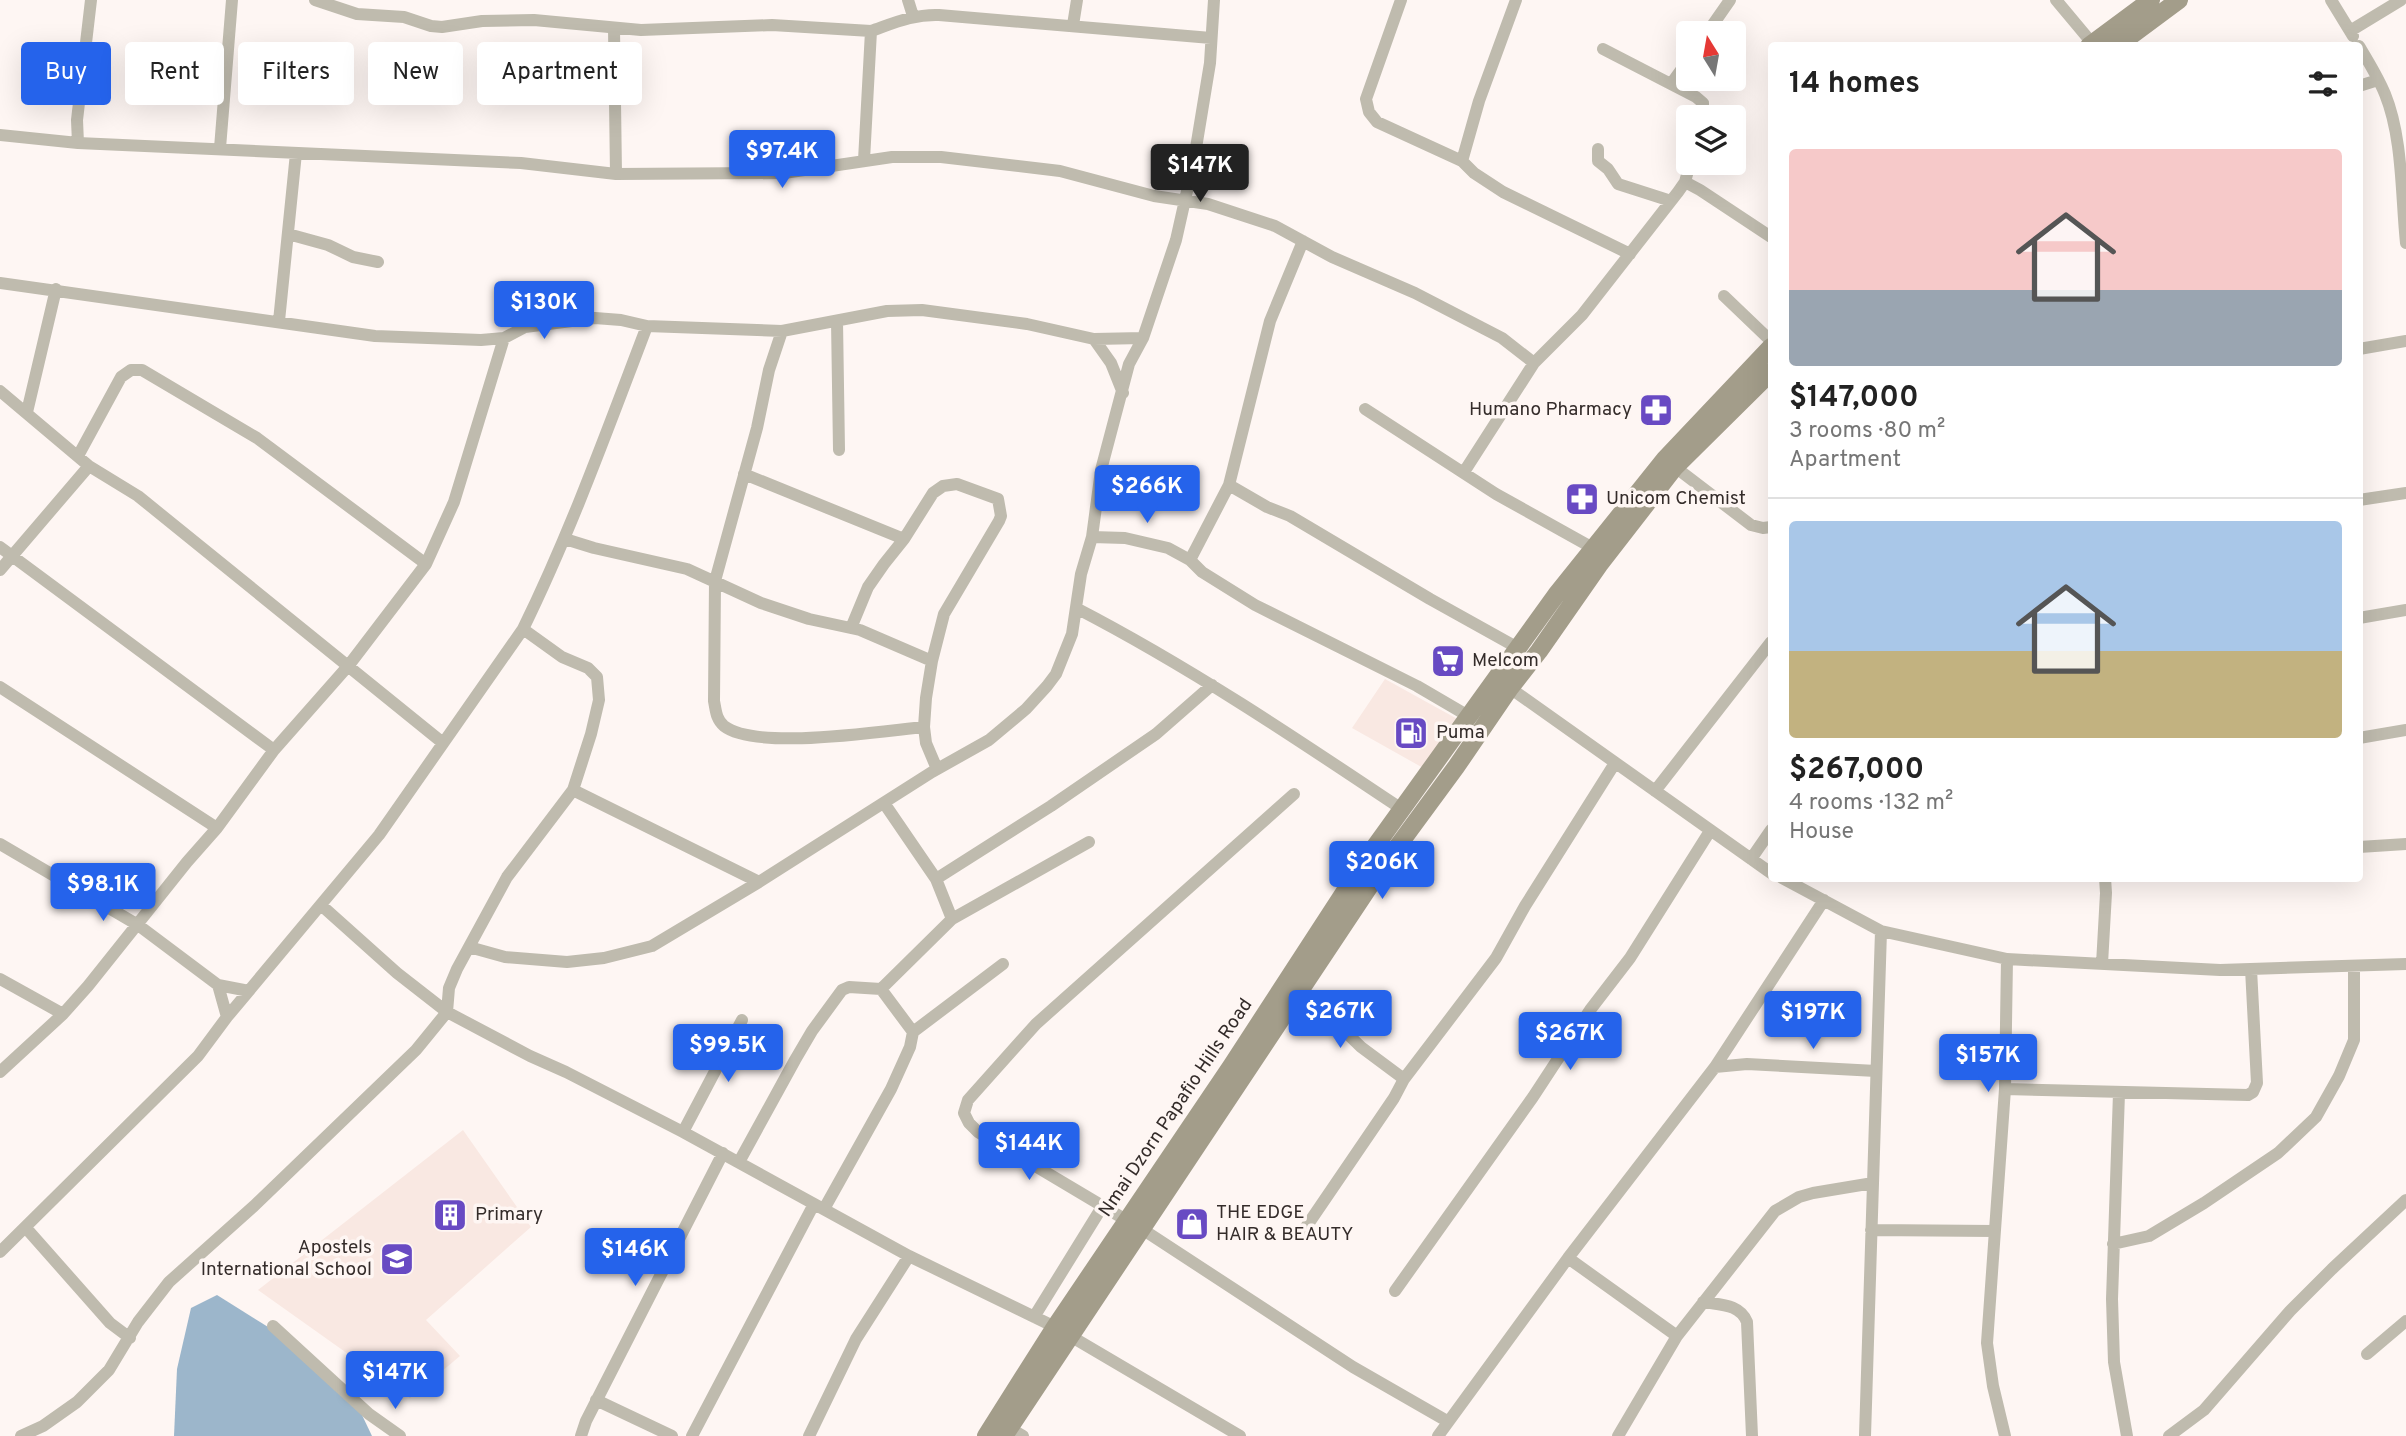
<!DOCTYPE html>
<meta charset="utf-8">
<style>
:root{--surface:#fff;--page:#f6f6f6;--text:#222;--muted:#767676;--line:#e0e0e0;--accent:#2563eb}
body{margin:0;font-family:Overpass,sans-serif;background:var(--page);color:var(--text);height:100vh;display:flex;flex-direction:column;font-size:26px;white-space:nowrap}
*{box-sizing:border-box;margin:0}
p{font-size:23px;color:var(--muted)}
.icon{flex:none;width:38px;height:38px;fill:none;stroke:currentColor;stroke-width:2;stroke-linecap:round;stroke-linejoin:round}
.map{position:relative;flex:1;overflow:hidden}
.panel{position:absolute;left:1768px;top:42px;width:595px;height:840px;display:flex;flex-direction:column;background:var(--surface);border-radius:7px;box-shadow:0 7px 28px #0002}
.panel>*{flex:none}
.guide{position:absolute;left:21px;top:42px;width:665px;height:63px;display:flex;gap:14px}
.needle{width:46px;rotate:349deg}
.fabs{position:absolute;left:1676px;top:21px;display:grid;gap:14px}
.fabs a{display:grid;place-items:center;width:70px;height:70px;border-radius:7px;background:var(--surface);box-shadow:0 7px 28px #0002;font-size:35px}
.price{position:absolute;translate:-50% -60px;padding:0 16px;border-radius:7px;background:var(--accent);color:#fff;font-size:23px;line-height:46px;filter:drop-shadow(0 2px 4px #0008)}
.price::after{content:'';position:absolute;left:50%;top:42px;width:21px;height:16px;margin-left:-10px;background:inherit;clip-path:polygon(0 0,100% 0,50% 100%)}
.price.on{background:#222;color:#fff}
ul{padding:0;list-style:none}
li{display:grid;align-content:center;gap:14px;height:371px;padding:0 21px}
li+li{border-top:2px solid var(--line)}
li span{display:grid;place-items:center;height:217px;border-radius:7px;color:#555}
li>.icon{margin-inline-start:auto}
span .icon{width:126px;height:126px;fill:#fffc;stroke-width:1}
li b{font-size:30px}
h2{display:flex;justify-content:space-between;align-items:center;height:84px;padding:0 21px;font-size:30px}
.tag{padding:0 24px;border-radius:7px;background:var(--surface);box-shadow:0 7px 28px #0002;font-size:24px;line-height:63px}
.tag.on{background:var(--accent);color:#fff}
.map>svg:first-child{display:block}
.built{fill:#f9e8e2}
.water{fill:#9cb6cb}
.lines{fill:none;stroke-linecap:round;stroke-linejoin:round}
.street{stroke:#bfbbae;stroke-width:12}
.secondary{stroke:#a39d8a;stroke-width:18}
.labels{text-anchor:middle;dominant-baseline:central;stroke-width:7;stroke-linejoin:round;paint-order:stroke}
.poi-label{font-size:19px;fill:#342c2a;stroke:#fef6f3;text-anchor:start}
.street-label{font-size:19px;fill:#342c2a;stroke:#fef6f3}
</style>
<div class="map">
<svg width="2406" height="1436" viewBox="0 0 2406 1436">
<rect width="100%" height="100%" fill="#fef6f3"/>
<path class="built" d="M1385 679 1461 721 1425 769 1352 728Z
M463 1130 531 1227 426 1320 460 1356 410 1398 258 1290Z"/>
<path class="water" d="M217 1295 281 1335 362 1415 372 1436H174L177 1369 191 1308Z"/>
<g class="lines">
<path class="street" d="M315 0 357 14 404 17 431 26 442 27 482 21 534 20 641 30 772 25 871 31
M908 0 913 16
M1401 0 1366 99 1369 112 1377 122 1462 161 1474 173 1503 192 1630 254
M2056 0 2092 43
M2331 0 2353 36
M1073 25 1077 0
M614 29 616 174
M2350 31 2401 0
M1707 33 1730 0
M2359 46C2368 61 2378 77 2385 94 2403 138 2401 196 2406 243
M1603 49 1696 97 1703 103V117
M1671 84 1689 59
M2359 86 2378 80
M0 135 78 143 521 163 616 174 784 173 892 157H941L1060 171 1154 196 1208 204 1275 226 1332 257 1415 293 1502 338 1534 363
M78 143 77 120 91 0
M220 148 232 0
M1598 149V161L1608 169 1618 184 1671 201
M864 160 871 31C894 23 914 14 939 15L1211 38
M1462 161 1479 101 1516 0
M1685 182 1700 190 1771 237
M288 234 328 245 353 257 378 262
M0 283 375 336 481 340 504 338 525 327 595 318 621 320 647 326 782 331 887 311 922 310 1027 324 1094 339 1143 338
M1724 296 1771 341
M279 321 296 153
M837 321 839 450
M782 331 769 370 757 428 715 581 714 701C716 711 716 719 724 726 756 751 882 731 924 727
M1094 339 1111 363 1123 393
M2359 349 2406 341
M0 391 89 466 138 496 443 743
M1365 409 1496 494 1600 552
M27 412 56 289
M78 456 121 377 131 370H142L257 438 426 564
M1675 467 1751 525 1763 528 1771 527
M1464 472 1534 363 1582 315 1678 192 1685 182 1690 163
M744 474 904 539
M1229 485 1267 507 1290 516 1430 599 1518 648
M2359 500 2406 493
M1092 537 1125 538 1168 548 1190 560 1202 572 1255 605 1417 686 1470 717
M565 539 594 548 687 569 761 603 809 619 860 630 932 661
M0 547 274 750
M1190 560 1229 485 1270 321 1303 241
M0 570 89 466
M1076 608C1190 667 1297 739 1403 810
M2359 618 2406 610
M851 628 868 587 884 564 904 539 933 493 943 486 957 484 998 499 1001 516 999 521 944 614 932 661 926 698 924 727 926 743 937 769
M0 687 217 828
M1510 688 1771 873
M2359 738 2406 730
M573 790 759 882
M1655 791 1771 642
M884 803 936 879 952 919
M0 844 138 925 218 985 249 991
M2359 847 2406 844
M1751 859 1771 830
M1782 878 1881 931 2007 959 2220 970 2406 964
M936 879 1051 806 1156 734 1212 685
M321 905 397 973 447 1012 530 1056 566 1072 683 1132 909 1256 1055 1327 1240 1436
M469 947 505 957 567 962 604 958 652 946 759 882 932 772 989 740 1026 709 1047 686 1056 674 1072 634 1081 574 1092 537 1101 470 1129 364 1143 338 1176 240 1194 160 1210 63 1214 0
M2102 964 2106 893 2105 878
M0 979 63 1014
M218 985 227 1017
M881 989 952 919 1089 842
M1299 992 1323 1010 1361 1047 1404 1079
M913 1032 1003 964
M1715 1067 1824 900
M0 1072 63 1014 88 986 187 862 217 828 274 750 349 665 426 564 454 502 504 338
M2005 1089 2248 1095 2253 1092 2257 1083 2251 969
M2119 1093 2112 1299 2114 1362 2127 1436
M683 1132 742 1020
M739 1162 795 1060 812 1031 842 990 849 987 881 989 913 1032 910 1047 891 1089 824 1209
M1126 1220 978 1132 969 1123 964 1113 968 1100 1036 1024 1294 794
M26 1228 110 1323 130 1338
M1142 1229 1353 1367 1447 1421
M1871 1230 1994 1231
M1302 1233 1394 1098 1404 1079 1496 958 1525 906 1615 763
M2113 1244 2149 1236 2204 1203 2278 1153 2316 1117 2339 1076 2354 1040V967
M0 1252 198 1056 227 1017 379 835 523 629C571 531 608 428 647 326
M1568 1258 1677 1336
M1395 1291 1533 1097 1590 1010 1630 958 1710 831
M1703 1302C1721 1305 1740 1304 1747 1322L1752 1436
M1034 1317 1102 1207
M273 1326 369 1414 400 1436
M2367 1354 2406 1321
M596 1400 672 1436
M1009 1428 1023 1436
M21 1436 43 1426 77 1402 109 1370 138 1322 169 1282 254 1206 416 1050 447 1012 449 988 457 969 507 877 573 790 591 734 599 700 597 677 588 668 562 657 523 629
M581 1436 586 1421 723 1153
M692 1436 814 1204
M809 1436 856 1339 909 1256
M1438 1436 1568 1258 1715 1067 1747 1064 1876 1071
M1618 1436 1677 1336 1775 1211 1799 1197 1813 1193 1873 1183
M1865 1436 1881 931
M2005 1436 1993 1386 1987 1343 2005 1089 2007 959
M2169 1436 2204 1410 2290 1311 2332 1269 2406 1200"/>
<path class="secondary" d="M2089 46 2151 0
M2117 46 2179 0
M986 1436 1055 1327 1232 1065 1366 859 1556 595 1665 459 1771 347
M1004 1436 1381 869 1456 767 1510 688 1539 651 1599 565 1675 467 1771 372"/>
</g>
<defs>
<g id="pharmacy-square" transform="scale(1.75)"><rect x="-9" y="-9" width="18" height="18" rx="4" fill="#684ac3" stroke="#fef6f3"/><path d="M-2-6h4v4h4v4h-4v4h-4v-4h-4v-4h4Z" fill="#fff"/></g>
<g id="supermarket-square" transform="scale(1.75)"><rect x="-9" y="-9" width="18" height="18" rx="4" fill="#684ac3" stroke="#fef6f3"/><path d="M-6-5.5h2.5l.6 2H6L4.5 2H-2.5L-4.4-4H-6ZM-1.5 3.2a1.3 1.3 0 1 0 .1 0ZM3 3.2a1.3 1.3 0 1 0 .1 0Z" fill="#fff"/></g>
<g id="fuel-square" transform="scale(1.75)"><rect x="-9" y="-9" width="18" height="18" rx="4" fill="#684ac3" stroke="#fef6f3"/><path d="M-5.5-6h7V0h2V4h1.3V-2.5L3-4.5l.8-.8L6-3V5H2.5V1h-1V6h-7ZM-4.2-4.7v3.2H.2V-4.7Z" fill="#fff"/></g>
<g id="building-square" transform="scale(1.75)"><rect x="-9" y="-9" width="18" height="18" rx="4" fill="#684ac3" stroke="#fef6f3"/><path d="M-4-6H4V6H1V3H-1V6H-4ZM-2.5-4.3h1.7v1.8h-1.7ZM.8-4.3h1.7v1.8H.8ZM-2.5-1h1.7V.8h-1.7ZM.8-1h1.7V.8H.8Z" fill="#fff"/></g>
<g id="shop-square" transform="scale(1.75)"><rect x="-9" y="-9" width="18" height="18" rx="4" fill="#684ac3" stroke="#fef6f3"/><path d="M-5-2.5h2.3a2.7 3.5 0 0 1 5.4 0H5L5.5 6h-11ZM-1.5-2.5h3a1.5 2.3 0 0 0-3 0Z" fill="#fff"/></g>
<g id="school-square" transform="scale(1.75)"><rect x="-9" y="-9" width="18" height="18" rx="4" fill="#684ac3" stroke="#fef6f3"/><path d="M0-5L7-2L0 1L-7-2ZM-4 1L0 2.5L4 1V4Q0 6-4 4Z" fill="#fff"/></g>
</defs>
<g fill-rule="evenodd">
<use href="#pharmacy-square" x="1656" y="410"/>
<use href="#pharmacy-square" x="1582" y="499"/>
<use href="#supermarket-square" x="1448" y="661"/>
<use href="#fuel-square" x="1411" y="733"/>
<use href="#building-square" x="450" y="1215"/>
<use href="#shop-square" x="1192" y="1224"/>
<use href="#school-square" x="397" y="1259"/>
</g>
<g class="labels">
<g class="poi-label">
<text x="1632" y="410" text-anchor="end">Humano Pharmacy</text>
<text x="1606" y="499">Unicom Chemist</text>
<text x="1472" y="661">Melcom</text>
<text x="1436" y="733">Puma</text>
<text x="1216" y="1213">THE EDGE<tspan x="1216" dy="22">HAIR &amp; BEAUTY</tspan></text>
<text x="475" y="1215">Primary</text>
<text x="372" y="1248" text-anchor="end">Apostels<tspan x="372" dy="22">International School</tspan></text>
</g>
<g class="street-label">
<text transform="translate(1176 1108) rotate(-56)">Nmai Dzorn Papafio Hills Road</text>
</g>
</g>
</svg>
<div class="fabs">
<a><svg class="needle" viewBox="-14 -14 28 28"><path d="M0-13l5 13h-10z" fill="#e53935"/><path d="M0 13l5-13h-10z" fill="#767676"/></svg></a>
<a><svg class="icon" aria-label="layers" viewBox="0 0 24 24"><path d="M12 4l9 5-9 5-9-5zM3 14l9 5 9-5"/></svg></a>
</div>
<b class="price" style="left:782px;top:190px">$97.4K</b>
<b class="price on" style="left:1200px;top:204px">$147K</b>
<b class="price" style="left:544px;top:341px">$130K</b>
<b class="price" style="left:1147px;top:525px">$266K</b>
<b class="price" style="left:1382px;top:901px">$206K</b>
<b class="price" style="left:103px;top:923px">$98.1K</b>
<b class="price" style="left:1340px;top:1050px">$267K</b>
<b class="price" style="left:1813px;top:1051px">$197K</b>
<b class="price" style="left:1570px;top:1072px">$267K</b>
<b class="price" style="left:728px;top:1084px">$99.5K</b>
<b class="price" style="left:1988px;top:1094px">$157K</b>
<b class="price" style="left:1029px;top:1182px">$144K</b>
<b class="price" style="left:635px;top:1288px">$146K</b>
<b class="price" style="left:395px;top:1411px">$147K</b>
<div class="guide">
<a class="tag on">Buy</a>
<a class="tag">Rent</a>
<a class="tag">Filters</a>
<a class="tag">New</a>
<a class="tag">Apartment</a>
</div>
<section class="panel">
<h2>14 homes<svg class="icon" aria-label="filters" viewBox="0 0 24 24"><path d="M4 7h16M4 17h16"/><circle cx="9" cy="7" r="2"/><circle cx="15" cy="17" r="2"/></svg></h2>
<ul>
<li><span style="background:linear-gradient(#f6c9c9 65%,#9aa5b1 0)"><svg class="icon" aria-label="home" viewBox="0 0 24 24"><path d="M3 11l9-7 9 7M6 9v11h12V9"/></svg></span><div><b>$147,000</b><p>3 rooms · 80 m²</p><p>Apartment</p></div></li>
<li><span style="background:linear-gradient(#a9c7e8 60%,#c2b280 0)"><svg class="icon" aria-label="home" viewBox="0 0 24 24"><path d="M3 11l9-7 9 7M6 9v11h12V9"/></svg></span><div><b>$267,000</b><p>4 rooms · 132 m²</p><p>House</p></div></li>
</ul>
</section>
</div>
